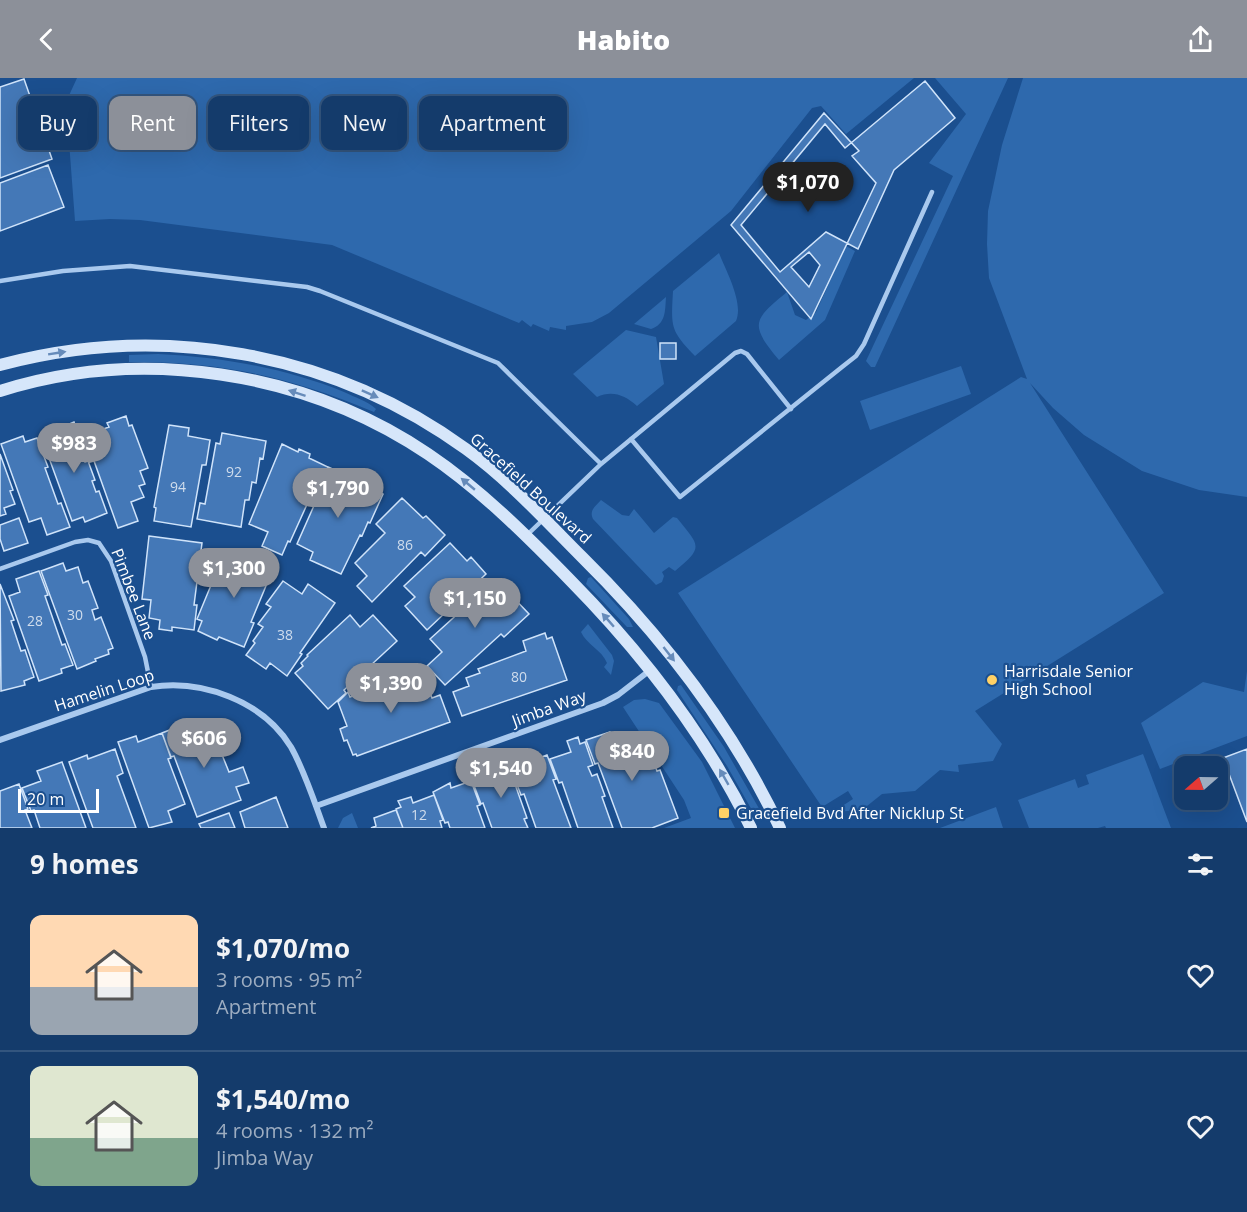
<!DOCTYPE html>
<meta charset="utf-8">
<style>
:root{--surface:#143b6b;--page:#1d4271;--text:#f1f3f6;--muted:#9dadc1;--line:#33557e;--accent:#8c9099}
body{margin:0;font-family:"Open Sans",sans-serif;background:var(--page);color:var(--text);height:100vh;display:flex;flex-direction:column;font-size:22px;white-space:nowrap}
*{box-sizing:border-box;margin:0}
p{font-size:20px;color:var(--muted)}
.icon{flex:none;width:33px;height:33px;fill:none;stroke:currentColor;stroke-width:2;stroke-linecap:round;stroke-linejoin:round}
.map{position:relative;height:750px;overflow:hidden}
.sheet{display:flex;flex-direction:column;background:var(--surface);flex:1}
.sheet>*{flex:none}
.top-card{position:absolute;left:18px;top:18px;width:600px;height:54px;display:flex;gap:12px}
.needle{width:39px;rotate:250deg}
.fabs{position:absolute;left:1174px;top:678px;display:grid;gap:12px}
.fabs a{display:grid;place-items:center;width:54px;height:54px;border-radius:12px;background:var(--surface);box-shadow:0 6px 24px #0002,0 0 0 2px var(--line);font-size:30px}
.scale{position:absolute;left:18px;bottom:15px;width:81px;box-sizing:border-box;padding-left:6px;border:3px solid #fff;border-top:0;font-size:16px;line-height:21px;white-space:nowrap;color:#fff;-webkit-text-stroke:4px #1b4f8f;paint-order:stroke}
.price{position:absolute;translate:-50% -51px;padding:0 14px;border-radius:21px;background:var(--accent);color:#fff;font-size:20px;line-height:39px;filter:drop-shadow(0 2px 3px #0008)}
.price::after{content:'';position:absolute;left:50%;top:36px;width:18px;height:14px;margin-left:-9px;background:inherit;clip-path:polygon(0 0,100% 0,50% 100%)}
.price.active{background:#222;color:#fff}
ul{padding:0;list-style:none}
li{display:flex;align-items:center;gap:18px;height:150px;padding:0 30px}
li+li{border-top:2px solid var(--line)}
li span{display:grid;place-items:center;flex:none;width:168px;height:120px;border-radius:12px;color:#555}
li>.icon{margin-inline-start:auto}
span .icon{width:72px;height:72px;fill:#fffc;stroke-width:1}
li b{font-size:26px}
h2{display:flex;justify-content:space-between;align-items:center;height:72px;padding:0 30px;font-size:26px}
.pill{padding:0 21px;border-radius:12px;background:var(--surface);box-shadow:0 6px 24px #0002,0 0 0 2px var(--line);font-size:21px;line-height:54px}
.pill.active{background:var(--accent);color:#fff}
header{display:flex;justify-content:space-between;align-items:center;height:78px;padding:0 30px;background:var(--accent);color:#fff;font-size:27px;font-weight:800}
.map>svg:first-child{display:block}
.green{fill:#2e69ad}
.building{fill:#4478b7;stroke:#cfe3fa;stroke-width:1.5;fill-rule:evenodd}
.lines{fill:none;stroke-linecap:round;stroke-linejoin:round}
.lane{stroke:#a9c9ee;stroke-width:4.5}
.street{stroke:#a9c9ee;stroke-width:6}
.secondary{stroke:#d6e6fa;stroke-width:12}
.oneway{fill:#668bba}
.poi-dot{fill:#ffd166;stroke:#1b4f8f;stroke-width:2}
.labels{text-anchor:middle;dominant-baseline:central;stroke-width:4.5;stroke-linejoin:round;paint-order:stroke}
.number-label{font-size:14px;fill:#d0dded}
.street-label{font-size:16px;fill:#fff;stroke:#1b4f8f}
.poi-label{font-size:16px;fill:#fff;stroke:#1b4f8f;text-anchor:start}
</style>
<header><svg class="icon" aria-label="back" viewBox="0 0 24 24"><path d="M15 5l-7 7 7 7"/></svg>Habito<svg class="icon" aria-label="share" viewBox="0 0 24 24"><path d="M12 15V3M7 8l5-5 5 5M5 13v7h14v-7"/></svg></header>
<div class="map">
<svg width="1247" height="750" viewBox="0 0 1247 750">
<rect width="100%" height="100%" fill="#1b4f8f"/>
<path class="green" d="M77 0H914L846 56 821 28 812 30 731 133 609 235 592 244 566 248V252L550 249 549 253 533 246 531 249 522 242 519 245 332 167 140 142 110 141 75 143 66 24Z
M935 0H1008L875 289H871L866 283 953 98 929 85 966 36Z
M1023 0H1247V419L1199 412 1142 393 1084 357 1053 330 1030 305 1164 515 975 633 1002 666 993 683 958 687 959 694 940 692 915 713 882 716 862 732 833 734 853 721 848 713 822 729 678 515 1021 299 1027 301 989 200 987 166 988 133 1002 67Z
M846 168 855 173 825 242 779 282C749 246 753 242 787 214L795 237 806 242 816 234Z
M719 175C726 193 744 225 736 243L695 278C670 252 671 249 673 213Z
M666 219C665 233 666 246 651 251L634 246Z
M626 252 656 259 664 306 637 328C625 317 612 312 597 319L573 296Z
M158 276C222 279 285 290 344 314 354 319 368 323 376 331L374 334C291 299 220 283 129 284V277Z
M961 288 971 316 870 352 860 323Z
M601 422 622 437 629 438 634 431 654 455 673 439 677 440C699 468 705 468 675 493L669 489 662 494 664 498 662 504 656 507 593 441C589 432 595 429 601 422Z
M591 499 629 541 633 549H627L586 506 588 500Z
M588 546 612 577 614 583 611 597 604 589 607 585C602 572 586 566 581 554Z
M1247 593V658L1160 691 1141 645 1203 604 1244 614Z
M681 607 724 669 765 741 758 743 727 688 677 612 678 608Z
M645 621 659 625 702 684 735 750H664L691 740 684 722 623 629 634 622Z
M1143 676 1171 750H1106L1105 748 1098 750H1029L1018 722 1075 701 1078 710 1089 706 1086 697Z
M996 729 1003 750H940Z
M352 735 358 750H338L343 740Z"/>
<path class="building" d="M24 1 52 81 0 100V9Z
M925 3 955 40 894 92 858 171 826 154 780 194 741 147 825 46 845 70Z
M824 35 859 73 852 78 876 105 811 241 731 147ZM809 174 820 187 809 209 791 189Z
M48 87 64 129 0 153V105Z
M660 265H676V281H660Z
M126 338 129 348 132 347 148 390 140 393 145 406 139 408 144 419 131 424 138 443 118 450 94 383 90 384 81 359 109 349 107 345Z
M74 344 84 373 81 374 85 384 88 383 95 402 92 403 96 414 99 413 107 435 85 444 83 439 72 443 41 358Z
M169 347 189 350 188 358 210 362 206 387H202L191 449 154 443 156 430 154 429Z
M222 355 266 363 263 381 260 380 256 405 252 404 249 422H245L241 449 197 441 200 425 205 426 216 365 220 366Z
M23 358 25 364 37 360 48 389 45 390 58 426 61 425 70 449 47 457 41 440 29 444 1 366Z
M282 366 298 374 299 371 310 376 309 380 328 389 318 413 314 411 290 464 288 463 282 477 262 468 268 454 249 446Z
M0 376 13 412 10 413 15 426 4 430 6 436 0 438Z
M328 389 351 399V401L353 402V400L369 407 368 409 383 416 370 445 368 444 362 458 360 457 341 496 310 482 313 474 297 466 320 414 318 413Z
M402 420 423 440 426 438 445 457 425 478 421 474 372 524 357 508 367 498 355 485 385 455 376 446Z
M19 440 28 465 4 473 0 461V447Z
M149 458 202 465 194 527H197L194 552 172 549V553L159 551 160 542 149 540 151 522 142 521Z
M450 465 467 483 471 479 486 496 427 552 405 528 415 519 404 508Z
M226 471 273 491 251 544 254 545 244 569 219 559 217 562 198 553 202 543 197 541Z
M63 485 66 493 78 489 83 505 88 503 98 530 92 532 95 542 101 539 113 570 108 572 109 576 95 581 96 583 77 591 41 493Z
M39 493 48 517 45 518 62 567 65 566 73 587 61 591 62 595 39 603 9 518 20 514 16 501Z
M490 501 504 517 508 514 529 536 504 559 501 556 445 607 427 588 442 574 430 561 474 521 469 517 484 502 486 504Z
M283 503 302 516 308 506 335 525 300 575 302 576 287 598 270 585 266 591 246 577 255 565 253 563 263 549 258 546 271 529 266 526Z
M0 506 14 542 11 543 21 573 25 572 34 599 24 603 25 607 1 613Z
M350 537 360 549 373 537 397 563 344 612 346 615 328 631 295 595 303 588 301 585 308 578 307 577Z
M545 555 547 561 552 559 567 602 462 638 453 614 469 608 466 600 480 595 478 591 526 573 523 563Z
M422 593 432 620 440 617 450 644 357 678 356 676 353 677 347 662 344 663 340 651 347 648 338 624 348 614 350 619Z
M185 646 188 654 210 647 229 694 243 689 249 705 236 709 241 722 197 739 174 678 171 679 162 655Z
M610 654 612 659 620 656 621 659 633 655 638 669 643 667 648 681 652 680 657 693 660 692 678 740 652 750H622L598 685 595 686 586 662Z
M162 655 171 680 168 681 185 726 168 733 172 744 149 750 118 664 136 658 138 664Z
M578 659 580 666 585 664 593 687 588 689 592 698 597 696 605 718 602 719 613 750H578L562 704 559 705 550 681 571 674 567 663Z
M115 671 123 695 117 698 136 750H93L69 684 87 677 88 681Z
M1247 671V744L1223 680Z
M547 677 556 701 553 702 571 750H536L524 716 521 717 509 686 526 680 528 684Z
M62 684 86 750H40L34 732 31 733 22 710 41 703 37 693Z
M504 685 508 696 511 695 527 740 524 741 528 750H492L483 725 481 726 472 702 492 695 491 690Z
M471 703 480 727 477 728 485 750H450L448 744 445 745 433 714 450 705 451 710Z
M19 706 28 731 25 732 32 750H0V713Z
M434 717 443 742 440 743 442 750H403L396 731 401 729 398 723 411 719 413 725Z
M276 719 288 750H245L240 734Z
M396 732 403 750H371L376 748 374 740Z
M229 735 235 750H201L199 746Z"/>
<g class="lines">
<path class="lane" d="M0 203 63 193 130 188 307 209 320 213 498 285 601 386
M631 361 680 419 842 289 856 278 864 266 932 114
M527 457 601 386 735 275 741 273 747 276 791 331
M0 491 75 464 88 462 99 465 111 483 145 579 151 609"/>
<path class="street" d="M0 662 151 609C202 601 263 623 291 669 305 694 314 723 324 750
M316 728 603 625 618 617 649 593"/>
<path class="secondary" d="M0 287C160 244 331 273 466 371 509 402 545 442 582 479 661 557 732 649 780 750
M0 313C141 268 305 293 428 376 480 411 526 457 570 502 642 575 706 658 751 750"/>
</g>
<defs><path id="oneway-solid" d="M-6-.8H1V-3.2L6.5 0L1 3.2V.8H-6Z" transform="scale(1.5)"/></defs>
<g class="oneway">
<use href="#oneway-solid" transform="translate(57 275) rotate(-9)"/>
<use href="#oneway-solid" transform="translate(297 315) rotate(-162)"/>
<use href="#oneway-solid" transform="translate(370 316) rotate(24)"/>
<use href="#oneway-solid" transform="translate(468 406) rotate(-140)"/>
<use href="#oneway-solid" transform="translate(608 542) rotate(-131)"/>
<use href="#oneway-solid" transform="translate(669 576) rotate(52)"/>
<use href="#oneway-solid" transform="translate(724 699) rotate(-120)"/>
</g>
<g class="poi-dot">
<circle cx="992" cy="602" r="6"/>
<rect x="718" y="729" width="12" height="12" rx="3"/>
</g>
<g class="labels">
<g class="number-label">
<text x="234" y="393">92</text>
<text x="178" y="408">94</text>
<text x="405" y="466">86</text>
<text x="75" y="536">30</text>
<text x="35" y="542">28</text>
<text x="285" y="556">38</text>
<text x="519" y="598">80</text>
<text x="419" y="736">12</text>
</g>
<g class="street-label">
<text transform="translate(531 410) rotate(42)">Gracefield Boulevard</text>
<text transform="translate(134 516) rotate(69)">Pimbee Lane</text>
<text transform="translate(104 612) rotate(-18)">Hamelin Loop</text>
<text transform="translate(549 630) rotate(-20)">Jimba Way</text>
</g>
<g class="poi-label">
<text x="1004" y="593">Harrisdale Senior<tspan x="1004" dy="18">High School</tspan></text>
<text x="736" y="735">Gracefield Bvd After Nicklup St</text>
</g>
</g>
</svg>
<div class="fabs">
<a><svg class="needle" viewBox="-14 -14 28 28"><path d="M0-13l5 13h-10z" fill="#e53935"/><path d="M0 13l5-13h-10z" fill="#9dadc1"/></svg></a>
</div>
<div class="scale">20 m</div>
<b class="price active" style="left:808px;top:135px">$1,070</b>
<b class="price" style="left:74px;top:396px">$983</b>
<b class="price" style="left:338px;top:441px">$1,790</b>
<b class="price" style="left:234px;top:521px">$1,300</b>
<b class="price" style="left:475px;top:551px">$1,150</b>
<b class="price" style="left:391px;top:636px">$1,390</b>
<b class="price" style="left:204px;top:691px">$606</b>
<b class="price" style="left:632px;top:704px">$840</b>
<b class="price" style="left:501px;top:721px">$1,540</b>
<div class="top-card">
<a class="pill">Buy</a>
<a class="pill active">Rent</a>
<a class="pill">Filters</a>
<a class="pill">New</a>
<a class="pill">Apartment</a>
</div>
</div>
<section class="sheet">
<h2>9 homes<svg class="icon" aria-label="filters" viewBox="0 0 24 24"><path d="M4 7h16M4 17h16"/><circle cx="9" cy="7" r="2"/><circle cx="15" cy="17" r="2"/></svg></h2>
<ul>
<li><span style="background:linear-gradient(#ffd9b3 60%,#9aa5b1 0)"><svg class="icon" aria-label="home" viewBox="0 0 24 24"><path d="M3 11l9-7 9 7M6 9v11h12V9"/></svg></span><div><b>$1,070/mo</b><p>3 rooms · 95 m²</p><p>Apartment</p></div><svg class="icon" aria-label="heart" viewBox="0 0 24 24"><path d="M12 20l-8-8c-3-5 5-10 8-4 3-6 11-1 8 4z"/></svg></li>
<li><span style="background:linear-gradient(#dfe7d0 60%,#7fa58c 0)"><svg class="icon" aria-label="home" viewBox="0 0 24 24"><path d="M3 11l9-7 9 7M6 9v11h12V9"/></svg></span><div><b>$1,540/mo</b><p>4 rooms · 132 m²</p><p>Jimba Way</p></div><svg class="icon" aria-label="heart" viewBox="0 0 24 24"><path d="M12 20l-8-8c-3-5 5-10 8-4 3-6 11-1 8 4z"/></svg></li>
</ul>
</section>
